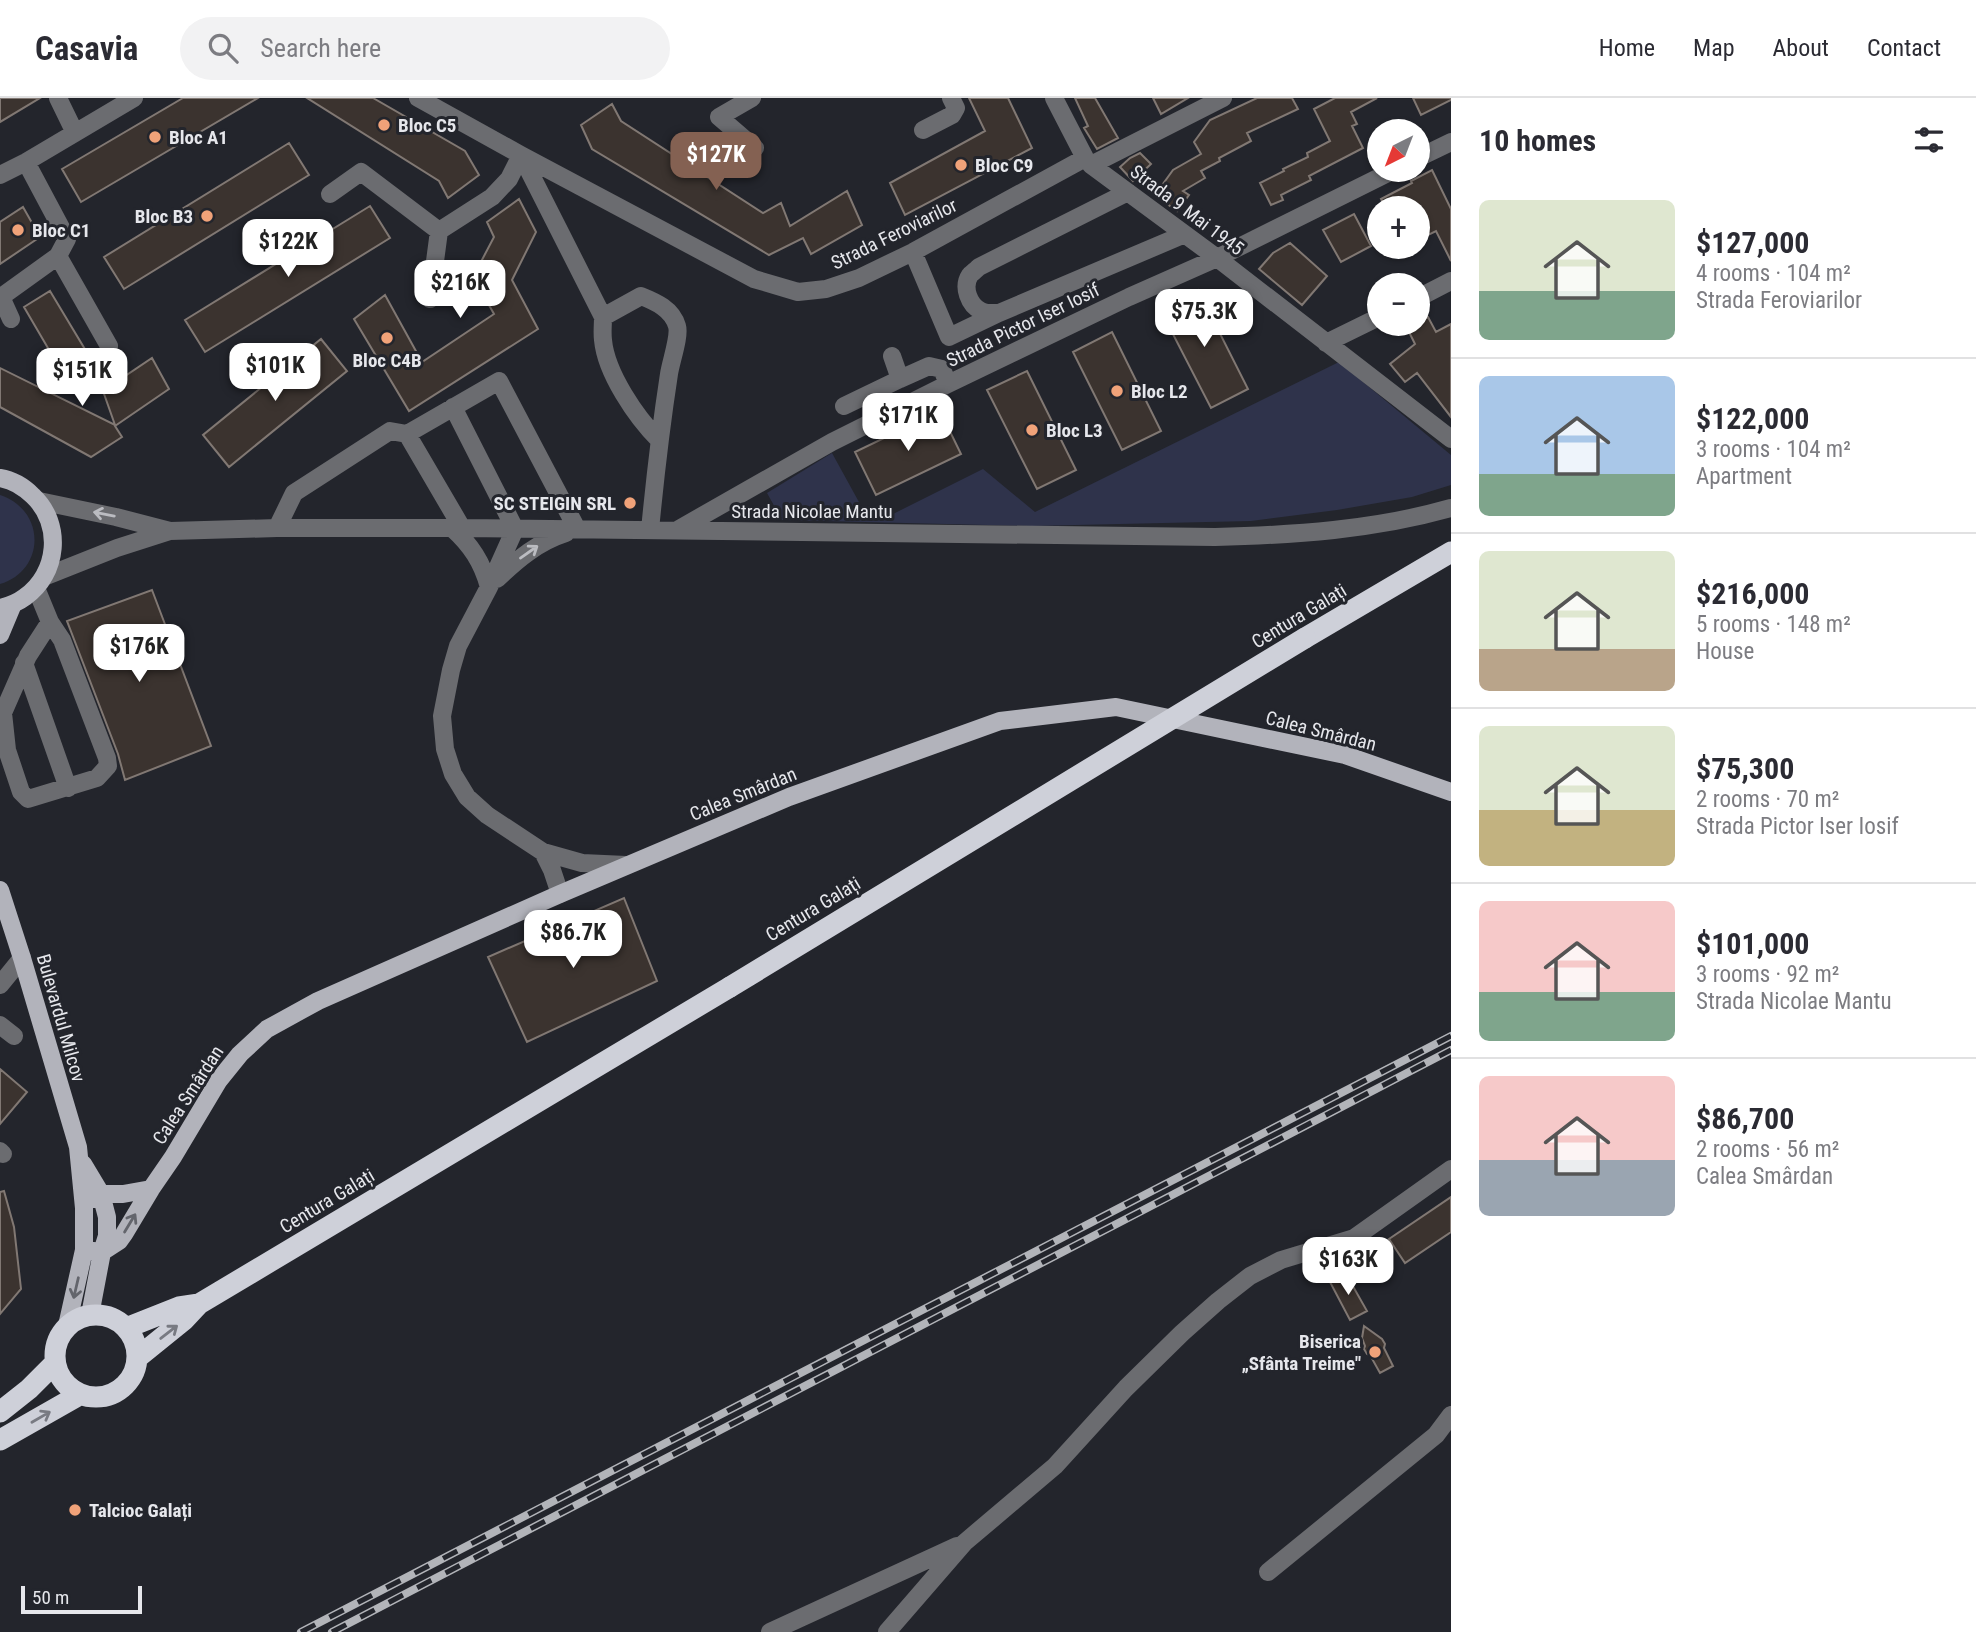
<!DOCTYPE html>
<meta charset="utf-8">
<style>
:root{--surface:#fff;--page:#f2f2f3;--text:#2b2b33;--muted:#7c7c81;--line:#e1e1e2;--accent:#846152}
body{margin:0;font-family:"Roboto Condensed",sans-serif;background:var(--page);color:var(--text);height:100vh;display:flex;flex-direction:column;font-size:26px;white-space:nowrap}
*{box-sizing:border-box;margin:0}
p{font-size:23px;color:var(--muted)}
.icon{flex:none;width:38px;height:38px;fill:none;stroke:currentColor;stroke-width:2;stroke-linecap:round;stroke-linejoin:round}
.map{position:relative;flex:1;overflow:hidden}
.drawer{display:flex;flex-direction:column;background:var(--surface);width:525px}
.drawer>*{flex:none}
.needle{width:46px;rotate:222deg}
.tools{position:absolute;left:1367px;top:21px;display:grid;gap:14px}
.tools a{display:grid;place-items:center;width:63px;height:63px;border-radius:50%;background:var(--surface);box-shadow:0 2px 5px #0004;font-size:35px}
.scale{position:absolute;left:21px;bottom:18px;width:121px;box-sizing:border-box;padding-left:7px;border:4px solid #e6e7ec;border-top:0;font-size:19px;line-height:24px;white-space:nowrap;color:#e6e7ec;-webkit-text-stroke:5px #23252c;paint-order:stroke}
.price{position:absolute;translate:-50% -60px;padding:0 16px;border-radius:14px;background:#fff;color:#222;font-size:23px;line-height:46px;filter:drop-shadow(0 2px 4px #0008)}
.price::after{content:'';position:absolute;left:50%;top:42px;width:21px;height:16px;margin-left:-10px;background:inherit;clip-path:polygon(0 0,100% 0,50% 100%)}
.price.selected{background:var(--accent);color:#fff}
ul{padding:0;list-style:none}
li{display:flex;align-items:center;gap:21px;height:175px;padding:0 28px}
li+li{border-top:2px solid var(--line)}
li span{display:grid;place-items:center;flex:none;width:196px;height:140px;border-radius:10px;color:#555}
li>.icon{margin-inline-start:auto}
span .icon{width:84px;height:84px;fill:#fffc;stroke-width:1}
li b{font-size:30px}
h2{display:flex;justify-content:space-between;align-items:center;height:84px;padding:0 28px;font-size:30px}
header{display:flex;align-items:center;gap:42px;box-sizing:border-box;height:98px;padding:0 35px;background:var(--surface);border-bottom:2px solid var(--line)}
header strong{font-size:33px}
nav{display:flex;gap:38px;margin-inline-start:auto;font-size:24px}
.search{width:490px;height:63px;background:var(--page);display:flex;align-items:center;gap:18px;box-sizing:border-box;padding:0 24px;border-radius:38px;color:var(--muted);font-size:26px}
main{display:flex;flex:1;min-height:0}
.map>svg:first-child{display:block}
.green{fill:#2f334b}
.building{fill:#3b332f;stroke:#817873;stroke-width:2}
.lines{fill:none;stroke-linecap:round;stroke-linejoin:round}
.minor{stroke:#6b6c70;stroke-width:18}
.major{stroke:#b2b3bb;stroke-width:18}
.highway{stroke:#ced0d9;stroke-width:21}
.rail-casing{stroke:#b2b4b9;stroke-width:8}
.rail{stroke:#23252c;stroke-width:5;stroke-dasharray:16;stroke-linecap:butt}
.highway-bridge{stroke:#ced0d9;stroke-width:21}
.oneway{stroke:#bbbcc1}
.oneway2{stroke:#63656c}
.oneway3{stroke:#787a82}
.poi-dot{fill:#f0a279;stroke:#23252c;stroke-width:2.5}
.labels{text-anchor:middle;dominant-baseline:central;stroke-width:6;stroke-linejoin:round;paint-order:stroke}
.poi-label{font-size:19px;font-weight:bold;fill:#e6e7ec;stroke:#23252c;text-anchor:start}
.street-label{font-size:19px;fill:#e6e7ec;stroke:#23252c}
</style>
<header>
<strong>Casavia</strong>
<div class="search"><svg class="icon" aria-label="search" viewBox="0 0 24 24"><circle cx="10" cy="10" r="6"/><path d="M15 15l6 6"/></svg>Search here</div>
<nav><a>Home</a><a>Map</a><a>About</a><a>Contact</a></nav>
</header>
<main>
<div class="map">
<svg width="1451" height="1534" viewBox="0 0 1451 1534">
<rect width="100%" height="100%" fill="#23252c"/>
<path class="green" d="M1339 264 1451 357V387L1412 399 1337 412 1251 423 1032 428 782 422 767 395 832 355 865 415 893 416 983 371 1035 414Z
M0 397C46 412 46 472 0 486Z"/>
<path class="building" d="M0 0H40L0 24Z
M183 0H258L81 104 62 71Z
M307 0H373L465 53 479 77 448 100 439 83Z
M969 0H1008L1032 50 905 117 890 85 985 33Z
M1075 0H1095L1118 40 1097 51 1084 30 1088 28Z
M1153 0H1188L1161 16Z
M1257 0H1292L1298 11 1247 35 1251 43 1219 60 1220 63 1201 73 1205 80 1183 93 1189 97 1177 113 1155 97 1173 72 1201 56 1194 44 1210 22Z
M1335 0H1377L1351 14 1357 26 1352 28 1363 50 1309 78 1311 82 1281 97 1283 102 1271 107 1260 85 1284 73 1283 71 1308 59 1307 55 1330 43 1314 11Z
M1413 0H1451V2L1421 17Z
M612 6 621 23 763 115 781 105 790 128 847 93 862 127 811 156 803 140 769 157 592 51 581 27Z
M289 45 309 77 124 191 104 159Z
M1140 55 1151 66 1133 83 1120 69 1130 60Z
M1432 72 1451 111V163L1436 133 1418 142V110H1386L1381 101 1412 85 1411 83Z
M519 101 536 134 512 182 538 231 409 313 354 221 385 197 422 264 494 216 473 179 494 139 487 124Z
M370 108 390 140 205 254 185 222Z
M23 109 40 139 0 166V124Z
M1354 116 1371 148 1341 164 1323 132Z
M1290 145 1327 178 1302 207 1259 171 1273 155Z
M1198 192 1248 291 1211 310 1160 211Z
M50 193 86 253 59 269 24 209Z
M1428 219 1436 234 1451 226V319L1417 275 1405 284 1390 266 1415 246 1407 230Z
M1112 234 1161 333 1122 352 1073 254Z
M321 241 347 273 229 369 203 337Z
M152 260 169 291 115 328 122 339 91 359 0 309V270L115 327 103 293Z
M1027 273 1076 372 1037 391 987 292Z
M940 313 961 356 876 397 855 354Z
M152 492 211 648 125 682 118 656 67 523Z
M624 800 657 883 527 944 488 859Z
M0 971 27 994 0 1026Z
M4 1093 14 1129 21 1191 0 1216V1094Z
M1451 1099V1134L1405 1165 1389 1141Z
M1346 1176 1367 1213 1350 1222 1330 1184Z
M1364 1228 1382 1241 1385 1246 1384 1250 1393 1268 1380 1275 1370 1257 1367 1256 1364 1251 1365 1248 1362 1240Z"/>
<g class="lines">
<path class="minor" d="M58 0 75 35
M418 0 521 57 754 181 798 194 826 191 859 180 913 154 1085 60
M752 0 719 19 755 50
M1054 0 1085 60 1091 67 1217 160 1451 341
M923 32 952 17 956 10 951 0
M521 57 603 219C603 227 602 234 603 242 606 275 636 319 659 342
M1418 60 1451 44
M26 64 67 141 58 158 109 248
M1091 67 1223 0
M0 77 26 64 134 0
M1128 94 979 169C978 170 971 176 970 177 962 189 969 207 981 213 987 216 993 215 999 215L1185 136
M330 96 361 74 439 133
M913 154 949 239 999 215
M1418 200 1451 183
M430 201 439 133 492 99 509 81 521 57
M603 219 641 198C656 204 672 211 677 228 680 238 671 263 669 276 661 328 655 380 650 432
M11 221 1 199 58 158
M1326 245 1379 219
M892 258 900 281 929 268 942 271 948 286
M844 308 900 281
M453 309 515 431
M407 336 462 430
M39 403 116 419 170 433 277 430H462L1215 439C1294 437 1374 432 1451 410
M277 430 294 395 390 333 407 336 499 283 577 431
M452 430C471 447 482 464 489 489
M515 431 489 489 458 548 451 572 442 618 445 651 453 676 467 699 487 717 543 754 582 765 626 767
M679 431 832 344 948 286 1129 199 1217 160 1394 72
M44 479 117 450 170 433
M497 481C518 461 538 444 566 435
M36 490 50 524 62 542 107 660 108 668 97 680 28 701 21 694 7 652 3 615 28 558 50 524
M24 565 68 690
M543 754 552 772 560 796
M0 887 22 860
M0 927 14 938
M0 1053 3 1056
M1268 1474 1436 1337 1451 1317
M770 1534 957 1448
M887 1534 964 1445 1055 1368 1126 1290 1182 1235 1218 1203 1250 1178 1281 1162 1354 1140 1451 1071"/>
<path class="major" d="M0 380C13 382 24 389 33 398 63 426 58 476 25 499 17 505 9 508 0 510
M0 537 13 506
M0 792 22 860 78 1049 84 1110V1152L67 1228
M83 1066 101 1096 107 1119V1138L102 1154 90 1217
M94 1101 101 1096H123L151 1091
M84 1152 102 1154 119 1143 124 1136 151 1091 173 1059 219 982 240 956 267 931 318 903 560 796 789 699 1000 623 1116 609 1345 657 1451 694"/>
<path class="highway" d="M1305 540 1451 454
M55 1258a41 41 0 1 1 82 0a41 41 0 1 1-82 0Z
M126 1230 179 1209 199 1206
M137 1260 184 1222 199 1206 730 889
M0 1314 29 1291 55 1265
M0 1342 81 1296"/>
<g class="rail-casing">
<path id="rail" d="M301 1534 1451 938
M332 1534 1451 952"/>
</g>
<use href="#rail" class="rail"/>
<path class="highway-bridge" d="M730 889 1305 540"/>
</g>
<defs><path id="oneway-shaft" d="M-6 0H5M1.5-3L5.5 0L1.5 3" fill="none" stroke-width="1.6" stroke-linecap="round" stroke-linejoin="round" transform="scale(1.75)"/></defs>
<g class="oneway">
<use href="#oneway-shaft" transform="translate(104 416) rotate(-169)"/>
<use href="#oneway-shaft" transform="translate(529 454) rotate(-35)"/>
</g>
<g class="oneway2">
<use href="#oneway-shaft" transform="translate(130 1125) rotate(-59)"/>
<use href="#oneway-shaft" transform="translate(76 1190) rotate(103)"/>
</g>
<g class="oneway3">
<use href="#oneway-shaft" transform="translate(169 1234) rotate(-38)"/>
<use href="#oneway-shaft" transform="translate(41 1319) rotate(-30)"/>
</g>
<g class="poi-dot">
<circle cx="384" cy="27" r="7"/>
<circle cx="155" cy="39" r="7"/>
<circle cx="961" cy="67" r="7"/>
<circle cx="207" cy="118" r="7"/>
<circle cx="18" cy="132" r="7"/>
<circle cx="387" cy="240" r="7"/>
<circle cx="1117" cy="293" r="7"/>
<circle cx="1032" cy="332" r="7"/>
<circle cx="630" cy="405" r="7"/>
<circle cx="1375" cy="1254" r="7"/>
<circle cx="75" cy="1412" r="7"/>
</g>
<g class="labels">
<g class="poi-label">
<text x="398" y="27">Bloc C5</text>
<text x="169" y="39">Bloc A1</text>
<text x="975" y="67">Bloc C9</text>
<text x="193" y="118" text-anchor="end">Bloc B3</text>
<text x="32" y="132">Bloc C1</text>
<text x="387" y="262" text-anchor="middle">Bloc C4B</text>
<text x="1131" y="293">Bloc L2</text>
<text x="1046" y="332">Bloc L3</text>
<text x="616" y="405" text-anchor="end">SC STEIGIN SRL</text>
<text x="1361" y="1243" text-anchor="end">Biserica<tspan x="1361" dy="22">„Sfânta Treime"</tspan></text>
<text x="89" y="1412">Talcioc Galați</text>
</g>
<g class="street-label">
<text transform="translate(1187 112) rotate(37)">Strada 9 Mai 1945</text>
<text transform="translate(894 136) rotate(-26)">Strada Feroviarilor</text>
<text transform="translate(1023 227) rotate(-26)">Strada Pictor Iser Iosif</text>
<text x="812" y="413">Strada Nicolae Mantu</text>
<text transform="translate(1299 518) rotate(-31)">Centura Galați</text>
<text transform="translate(1321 633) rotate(14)">Calea Smârdan</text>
<text transform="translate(743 696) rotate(-22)">Calea Smârdan</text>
<text transform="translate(813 811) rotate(-31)">Centura Galați</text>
<text transform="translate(61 920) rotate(74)">Bulevardul Milcov</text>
<text transform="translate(188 997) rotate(-57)">Calea Smârdan</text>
<text transform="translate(327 1103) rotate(-31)">Centura Galați</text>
</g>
</g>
</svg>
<div class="tools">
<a><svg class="needle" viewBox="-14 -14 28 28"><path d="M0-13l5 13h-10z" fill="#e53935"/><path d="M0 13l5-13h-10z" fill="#7c7c81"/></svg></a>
<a>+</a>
<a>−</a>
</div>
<div class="scale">50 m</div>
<b class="price selected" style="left:716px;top:94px">$127K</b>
<b class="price" style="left:288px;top:181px">$122K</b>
<b class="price" style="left:460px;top:222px">$216K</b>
<b class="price" style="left:1204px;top:251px">$75.3K</b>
<b class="price" style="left:275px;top:305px">$101K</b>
<b class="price" style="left:82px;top:310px">$151K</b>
<b class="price" style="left:908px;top:355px">$171K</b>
<b class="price" style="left:139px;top:586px">$176K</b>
<b class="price" style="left:573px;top:872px">$86.7K</b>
<b class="price" style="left:1348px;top:1199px">$163K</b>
</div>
<section class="drawer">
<h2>10 homes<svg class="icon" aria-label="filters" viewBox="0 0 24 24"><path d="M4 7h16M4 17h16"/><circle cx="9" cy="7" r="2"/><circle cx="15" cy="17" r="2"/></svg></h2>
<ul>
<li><span style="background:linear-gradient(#dfe7d0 65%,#7fa58c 0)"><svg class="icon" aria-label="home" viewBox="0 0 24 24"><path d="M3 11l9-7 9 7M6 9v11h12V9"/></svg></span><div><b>$127,000</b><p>4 rooms · 104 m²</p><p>Strada Feroviarilor</p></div></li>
<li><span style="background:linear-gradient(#a9c7e8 70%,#7fa58c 0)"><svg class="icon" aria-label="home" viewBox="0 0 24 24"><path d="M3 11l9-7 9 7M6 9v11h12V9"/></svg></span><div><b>$122,000</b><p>3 rooms · 104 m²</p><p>Apartment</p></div></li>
<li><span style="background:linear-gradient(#dfe7d0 70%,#b9a48a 0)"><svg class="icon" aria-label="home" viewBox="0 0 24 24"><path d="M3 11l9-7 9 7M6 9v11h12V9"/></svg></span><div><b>$216,000</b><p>5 rooms · 148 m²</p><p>House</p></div></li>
<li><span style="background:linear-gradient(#dfe7d0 60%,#c2b280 0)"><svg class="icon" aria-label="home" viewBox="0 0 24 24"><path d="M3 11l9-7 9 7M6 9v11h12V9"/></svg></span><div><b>$75,300</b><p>2 rooms · 70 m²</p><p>Strada Pictor Iser Iosif</p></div></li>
<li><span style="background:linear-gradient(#f6c9c9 65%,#7fa58c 0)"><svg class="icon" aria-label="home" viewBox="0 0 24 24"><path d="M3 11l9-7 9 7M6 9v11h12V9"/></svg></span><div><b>$101,000</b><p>3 rooms · 92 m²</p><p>Strada Nicolae Mantu</p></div></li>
<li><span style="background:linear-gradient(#f6c9c9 60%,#9aa5b1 0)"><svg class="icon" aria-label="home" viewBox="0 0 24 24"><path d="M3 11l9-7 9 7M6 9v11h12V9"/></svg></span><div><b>$86,700</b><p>2 rooms · 56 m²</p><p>Calea Smârdan</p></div></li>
</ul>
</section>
</main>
